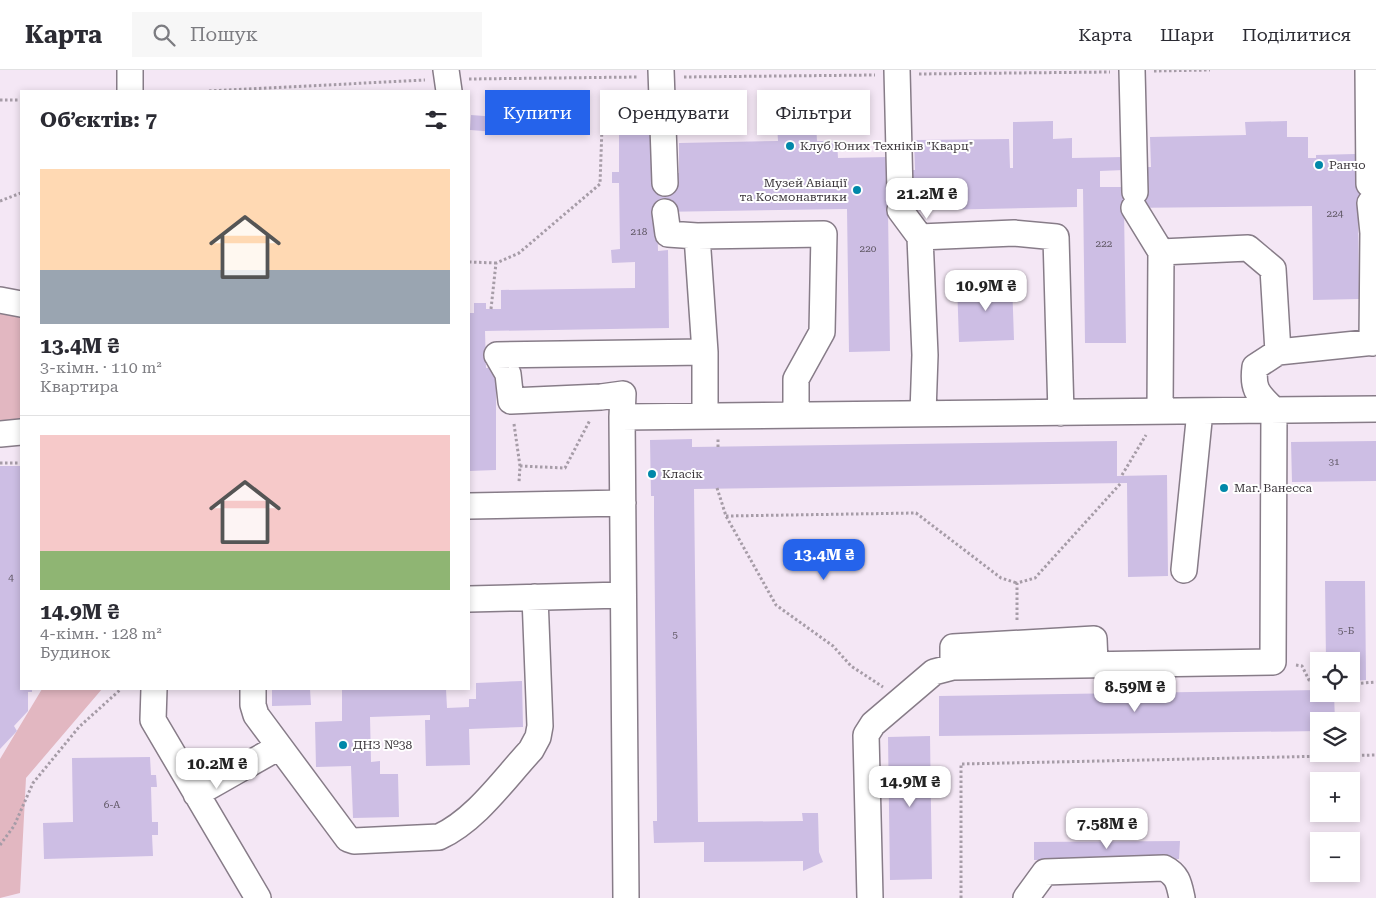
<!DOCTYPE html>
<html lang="uk">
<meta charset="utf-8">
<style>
:root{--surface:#fff;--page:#f7f7f7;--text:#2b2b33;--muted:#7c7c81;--line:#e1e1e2;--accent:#2563eb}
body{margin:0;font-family:"Roboto Serif",serif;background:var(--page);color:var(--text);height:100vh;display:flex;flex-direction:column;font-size:19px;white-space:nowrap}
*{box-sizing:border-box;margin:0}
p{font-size:16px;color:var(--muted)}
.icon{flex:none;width:28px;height:28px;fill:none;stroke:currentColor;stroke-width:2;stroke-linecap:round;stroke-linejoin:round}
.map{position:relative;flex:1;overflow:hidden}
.details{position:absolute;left:20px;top:20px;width:450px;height:600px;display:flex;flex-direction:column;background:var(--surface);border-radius:0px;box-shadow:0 2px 8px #0003}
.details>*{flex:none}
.banner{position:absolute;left:485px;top:20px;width:475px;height:45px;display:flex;gap:10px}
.fabs{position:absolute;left:1310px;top:582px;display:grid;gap:10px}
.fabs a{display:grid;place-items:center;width:50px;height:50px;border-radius:0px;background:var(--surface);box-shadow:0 2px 8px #0003;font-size:25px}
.price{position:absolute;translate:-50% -42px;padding:0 11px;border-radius:10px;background:#fff;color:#222;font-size:16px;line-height:32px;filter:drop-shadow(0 1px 2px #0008)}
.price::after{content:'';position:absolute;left:50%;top:30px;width:15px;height:11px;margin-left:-8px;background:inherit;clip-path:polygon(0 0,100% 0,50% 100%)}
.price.active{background:var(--accent);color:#fff}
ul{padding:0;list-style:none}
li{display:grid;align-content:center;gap:10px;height:265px;padding:0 20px}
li+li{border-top:1px solid var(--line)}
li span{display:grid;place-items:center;height:155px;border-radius:0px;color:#555}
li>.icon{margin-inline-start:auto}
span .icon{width:90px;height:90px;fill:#fffc;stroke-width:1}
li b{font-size:21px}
h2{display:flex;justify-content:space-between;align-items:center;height:60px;padding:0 20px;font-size:21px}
.tag{padding:0 18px;border-radius:0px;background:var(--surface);box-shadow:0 2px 8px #0003;font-size:18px;line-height:45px}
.tag.active{background:var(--accent);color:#fff}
header{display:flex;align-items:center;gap:30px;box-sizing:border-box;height:70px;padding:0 25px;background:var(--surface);border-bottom:1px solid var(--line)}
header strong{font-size:24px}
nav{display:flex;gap:28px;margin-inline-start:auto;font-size:18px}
.search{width:350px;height:45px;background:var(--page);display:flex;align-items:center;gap:12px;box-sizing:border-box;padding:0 18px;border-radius:0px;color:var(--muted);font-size:19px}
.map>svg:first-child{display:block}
.green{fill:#e2b7c1}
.building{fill:#cdbee4}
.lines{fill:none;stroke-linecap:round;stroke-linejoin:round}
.minor-casing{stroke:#877c88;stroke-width:28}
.path{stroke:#a69ca7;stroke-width:3;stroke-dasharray:2.5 2.5;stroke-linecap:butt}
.minor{stroke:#fff;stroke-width:25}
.poi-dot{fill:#0088a9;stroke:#fff;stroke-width:2}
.labels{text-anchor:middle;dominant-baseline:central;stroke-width:4;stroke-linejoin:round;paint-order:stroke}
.number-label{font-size:10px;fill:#605865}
.poi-label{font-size:12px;fill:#3b363b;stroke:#fff;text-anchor:start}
</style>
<header>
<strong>Карта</strong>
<div class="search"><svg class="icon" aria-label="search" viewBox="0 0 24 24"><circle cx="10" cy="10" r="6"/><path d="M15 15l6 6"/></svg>Пошук</div>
<nav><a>Карта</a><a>Шари</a><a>Поділитися</a></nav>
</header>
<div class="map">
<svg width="1376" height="828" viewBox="0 0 1376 828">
<rect width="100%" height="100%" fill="#f4e7f5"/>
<path class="green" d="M0 241 21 242V354L0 355Z
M42 619H102L26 708 20 823 0 828V689Z"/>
<path class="building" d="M471 45 497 47 496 62 470 60Z
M1053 51V69L1072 68V88L1124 87V100L1100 101V117H1125L1144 97H1151L1150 67 1246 65 1245 52 1287 51V67H1308V88H1316V85L1355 84V114H1376L1358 133 1359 229 1313 230 1312 136 1124 138 1126 273H1085L1083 119H1077V137L888 141 890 281 849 282 847 139 657 142 658 181 668 180 669 258 485 261 486 298 496 297V400L469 401V243H474V233H486V239H501V220L635 218V192L612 193 611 180 620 179 619 113H612V102H619V63H627L637 55 648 62H656L671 103H679V73L778 71 777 54 816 53 817 71H837L838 88 889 87 909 100H915L914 70 1009 69 1010 98H1013V52Z
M1012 211 1014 270 959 272 957 213Z
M692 369V377L1117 371V406L1167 405 1168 506 1128 507 1127 413 694 419 698 752 803 751 802 743H818L819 782 823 792 803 801V791L704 792V772L654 773 653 751H657V742L654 445V426H651L650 370Z
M1376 371V411L1292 412 1291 372Z
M0 396H21V619H32V622H28V641L14 656 17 661 0 679Z
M1325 511H1365L1366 610 1351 611V591H1326Z
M522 611 523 657 469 659 470 695 426 696 425 650H430V645L370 647 371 692 380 691V704H398L399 747 353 748 351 696 316 697 315 652 342 651V619H446L447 638 469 637V629H476V613Z
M272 619H310L311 635 272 636Z
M1319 620V624H1334L1335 651H1319V661L939 666V626Z
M930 666 932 809 890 810 888 667Z
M150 687 151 705H156L157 717H151L152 752H158V765H152L153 786 44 789 43 753 73 752 72 688Z
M1180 771 1179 789 1034 790V772Z"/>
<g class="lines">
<g class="minor-casing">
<path id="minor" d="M130 0V21
M446 0 449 21
M661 0 665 113
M897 0 900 123
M1132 0 1135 122
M1368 0 1369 114
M1370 133 1373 163 1372 273
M1134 138 1161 182 1160 341
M900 140 920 167 925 285 923 343
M665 142 668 164 697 166
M920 167 1014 163 1056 167 1061 343
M1161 182 1248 178 1273 199 1278 282
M0 230 21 234
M497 285 705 282
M497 285 508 304 511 331 601 327 623 324 622 347
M705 346V282L697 166 824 164 822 262 796 309V345
M0 364 21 362
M469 436 623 433
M1184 500 1200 341
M469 529 623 525
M953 597V577L1094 569 1095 593
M154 619 153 650 258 828
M253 619V635L256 645 348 769 354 771 439 767C476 750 504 709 531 680L538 667 540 656 535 527
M196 724 279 677
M626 828 622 347 1376 339
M870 828 866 665 873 654 934 602 953 597 1273 592 1274 340C1258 324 1252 320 1255 297L1278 282 1376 272
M1026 828 1045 802 1164 798C1178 805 1179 814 1182 828"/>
</g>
<path class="path" d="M1154 1 1210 0
M919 4 1110 2
M684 7 875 5
M469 9 638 7
M209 21 425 10
M0 30H21
M0 131 21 123
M469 192 496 193
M491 239 496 193 519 183 600 114 602 57
M514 354 520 396 519 412
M718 377V369
M0 393H21
M520 396 565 398 590 350
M1122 405 1146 365
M717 418 726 446 776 535 833 576 851 596 883 617
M726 446 916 443 1001 508 1017 513
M1017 550V513L1035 508 1121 413
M1296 595 1302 596 1309 610 1319 612
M1351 614 1376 612
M0 775 14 756 33 713 79 657 121 619
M961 828V694L1376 685"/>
<use href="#minor" class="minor"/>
</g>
<g class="poi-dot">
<circle cx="790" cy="76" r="5"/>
<circle cx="1319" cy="95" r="5"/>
<circle cx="857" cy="120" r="5"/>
<circle cx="652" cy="404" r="5"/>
<circle cx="1224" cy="418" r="5"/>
<circle cx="343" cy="675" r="5"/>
</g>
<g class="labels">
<g class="number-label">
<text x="1335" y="143">224</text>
<text x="639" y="161">218</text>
<text x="1104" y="173">222</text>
<text x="868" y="178">220</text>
<text x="1334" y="391">31</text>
<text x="11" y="507">4</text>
<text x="1346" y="560">5-Б</text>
<text x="675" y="564">5</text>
<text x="112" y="734">6-А</text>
</g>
<g class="poi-label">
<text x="800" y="76">Клуб Юних Техніків "Кварц"</text>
<text x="1329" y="95">Ранчо</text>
<text x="847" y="113" text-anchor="end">Музей Авіації<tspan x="847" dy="14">та Космонавтики</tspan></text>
<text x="662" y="404">Класік</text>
<text x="1234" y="418">Маг. Ванесса</text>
<text x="353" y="675">ДНЗ №38</text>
</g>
</g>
</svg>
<div class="fabs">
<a><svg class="icon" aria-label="locate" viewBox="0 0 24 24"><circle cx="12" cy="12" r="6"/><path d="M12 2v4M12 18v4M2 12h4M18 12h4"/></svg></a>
<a><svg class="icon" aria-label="layers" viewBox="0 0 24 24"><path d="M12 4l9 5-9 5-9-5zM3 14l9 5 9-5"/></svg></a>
<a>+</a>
<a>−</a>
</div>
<b class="price" style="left:927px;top:150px">21.2M ₴</b>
<b class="price" style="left:986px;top:242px">10.9M ₴</b>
<b class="price active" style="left:824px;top:511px">13.4M ₴</b>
<b class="price" style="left:1135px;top:643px">8.59M ₴</b>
<b class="price" style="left:217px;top:720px">10.2M ₴</b>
<b class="price" style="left:910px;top:738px">14.9M ₴</b>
<b class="price" style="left:1107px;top:780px">7.58M ₴</b>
<div class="banner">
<a class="tag active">Купити</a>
<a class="tag">Орендувати</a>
<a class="tag">Фільтри</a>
</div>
<section class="details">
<h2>Об’єктів: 7<svg class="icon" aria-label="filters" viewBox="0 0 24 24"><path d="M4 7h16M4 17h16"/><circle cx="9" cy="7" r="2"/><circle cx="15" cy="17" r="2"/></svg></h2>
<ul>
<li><span style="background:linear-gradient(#ffd9b3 65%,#9aa5b1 0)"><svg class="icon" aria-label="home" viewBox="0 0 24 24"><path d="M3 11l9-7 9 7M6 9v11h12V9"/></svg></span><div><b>13.4M ₴</b><p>3-кімн. · 110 m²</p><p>Квартира</p></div></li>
<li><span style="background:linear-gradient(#f6c9c9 75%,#8fb573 0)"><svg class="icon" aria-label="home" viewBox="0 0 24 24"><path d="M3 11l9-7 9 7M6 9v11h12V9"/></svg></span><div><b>14.9M ₴</b><p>4-кімн. · 128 m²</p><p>Будинок</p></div></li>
</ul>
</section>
</div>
